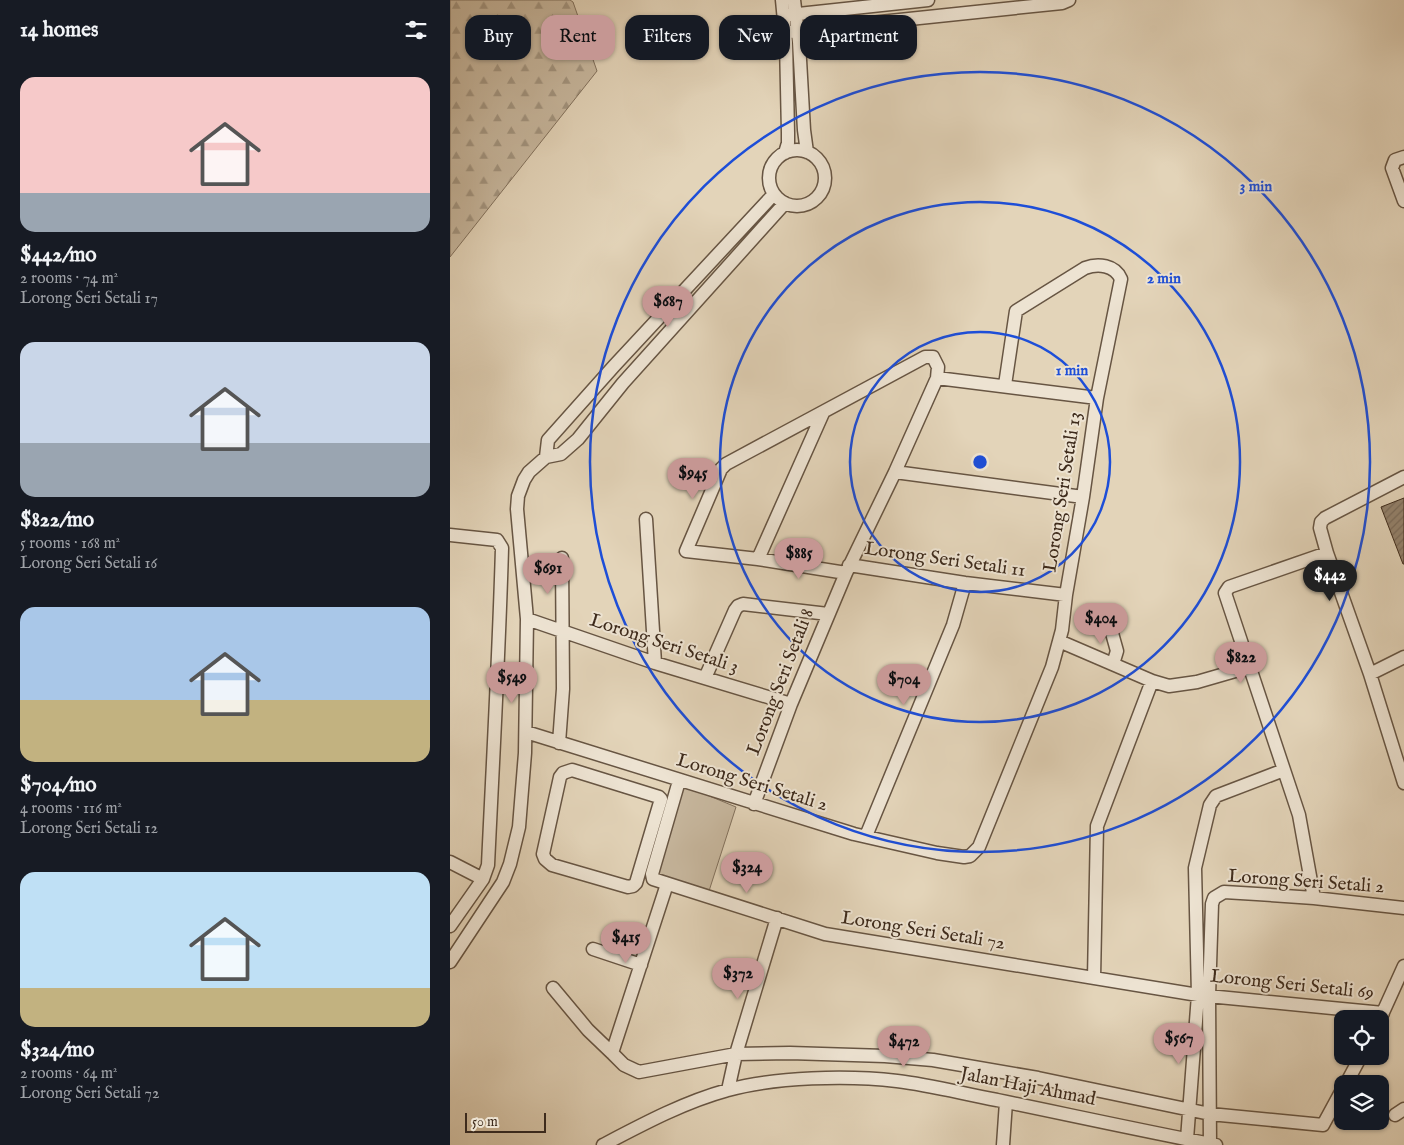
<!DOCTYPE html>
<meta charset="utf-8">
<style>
:root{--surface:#171b24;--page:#20242c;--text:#f1f3f6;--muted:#9ea1a6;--accent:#c59692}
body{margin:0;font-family:"IM FELL English",serif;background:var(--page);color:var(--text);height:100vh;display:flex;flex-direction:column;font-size:19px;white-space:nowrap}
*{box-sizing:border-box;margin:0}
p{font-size:16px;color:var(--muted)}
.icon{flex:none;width:28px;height:28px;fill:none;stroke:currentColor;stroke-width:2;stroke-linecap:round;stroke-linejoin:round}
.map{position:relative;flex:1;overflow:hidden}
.details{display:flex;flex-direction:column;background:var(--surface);width:450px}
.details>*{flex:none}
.hud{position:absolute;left:15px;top:15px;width:475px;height:45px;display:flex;gap:10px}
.controls{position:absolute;left:884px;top:1010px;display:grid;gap:10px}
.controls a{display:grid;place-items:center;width:55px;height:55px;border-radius:10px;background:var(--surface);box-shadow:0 1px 4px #0004;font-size:25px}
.scale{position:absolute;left:15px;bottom:12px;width:81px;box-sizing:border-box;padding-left:5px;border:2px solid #3e2b1c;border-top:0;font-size:14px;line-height:18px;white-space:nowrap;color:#3e2b1c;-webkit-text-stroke:4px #ede3d2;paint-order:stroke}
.price{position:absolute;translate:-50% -42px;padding:0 11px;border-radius:18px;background:var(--accent);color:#111;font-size:16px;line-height:32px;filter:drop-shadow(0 1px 2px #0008)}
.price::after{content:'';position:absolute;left:50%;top:30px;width:15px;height:11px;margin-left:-8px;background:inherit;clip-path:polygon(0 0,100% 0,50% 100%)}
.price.selected{background:#222;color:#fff}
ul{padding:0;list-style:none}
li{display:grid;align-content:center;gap:10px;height:265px;padding:0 20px}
li span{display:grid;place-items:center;height:155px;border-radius:15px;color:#555}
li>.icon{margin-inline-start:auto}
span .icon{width:90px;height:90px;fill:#fffc;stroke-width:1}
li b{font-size:21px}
h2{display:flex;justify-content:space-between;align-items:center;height:60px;padding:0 20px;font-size:21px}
.pill{padding:0 18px;border-radius:15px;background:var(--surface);box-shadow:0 1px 4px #0004;font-size:18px;line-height:45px}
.pill.selected{background:var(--accent);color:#111}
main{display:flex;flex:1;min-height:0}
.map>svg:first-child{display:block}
.green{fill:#c7b79e;stroke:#82715d}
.forest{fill:url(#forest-firs);stroke:#82715d}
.building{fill:url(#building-hatch);stroke:#3e2b1c}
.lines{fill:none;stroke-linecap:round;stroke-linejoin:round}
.minor-casing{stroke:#675543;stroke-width:15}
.minor{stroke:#ede3d2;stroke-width:12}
.ring{fill:none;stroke:#1d4ed8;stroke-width:2.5}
.labels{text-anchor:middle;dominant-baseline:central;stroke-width:4;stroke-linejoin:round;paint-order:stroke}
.street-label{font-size:19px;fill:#3e2b1c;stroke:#ede3d2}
.centre{fill:#1d4ed8;stroke:#ede3d2;stroke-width:2.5}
.ring-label{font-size:15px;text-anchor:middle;font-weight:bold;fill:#1d4ed8;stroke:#ede3d2;stroke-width:4;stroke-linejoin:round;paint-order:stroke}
</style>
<main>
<section class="details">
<h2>14 homes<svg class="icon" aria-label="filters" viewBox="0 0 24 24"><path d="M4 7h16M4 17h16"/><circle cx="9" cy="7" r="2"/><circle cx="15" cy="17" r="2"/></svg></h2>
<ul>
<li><span style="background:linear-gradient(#f6c9c9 75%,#9aa5b1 0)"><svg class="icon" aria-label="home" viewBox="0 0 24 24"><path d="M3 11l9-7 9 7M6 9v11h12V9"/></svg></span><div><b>$442/mo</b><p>2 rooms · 74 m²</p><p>Lorong Seri Setali 17</p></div></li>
<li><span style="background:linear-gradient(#c9d6e8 65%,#9aa5b1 0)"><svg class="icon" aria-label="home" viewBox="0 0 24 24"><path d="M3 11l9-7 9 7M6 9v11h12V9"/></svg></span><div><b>$822/mo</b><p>5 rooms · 168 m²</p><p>Lorong Seri Setali 16</p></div></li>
<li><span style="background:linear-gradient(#a9c7e8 60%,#c2b280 0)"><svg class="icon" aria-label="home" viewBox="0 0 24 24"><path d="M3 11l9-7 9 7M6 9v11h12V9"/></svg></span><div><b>$704/mo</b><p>4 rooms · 116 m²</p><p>Lorong Seri Setali 12</p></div></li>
<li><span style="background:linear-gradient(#bfe0f5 75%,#c2b280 0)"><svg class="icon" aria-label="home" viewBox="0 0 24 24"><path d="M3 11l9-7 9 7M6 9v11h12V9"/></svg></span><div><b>$324/mo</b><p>2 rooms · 64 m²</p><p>Lorong Seri Setali 72</p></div></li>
</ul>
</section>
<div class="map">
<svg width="954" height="1145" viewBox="0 0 954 1145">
<defs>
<pattern id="forest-firs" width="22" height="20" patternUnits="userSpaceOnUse" patternTransform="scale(1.25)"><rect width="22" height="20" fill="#c7b79e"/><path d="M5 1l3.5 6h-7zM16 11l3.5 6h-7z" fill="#a39580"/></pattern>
<pattern id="building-hatch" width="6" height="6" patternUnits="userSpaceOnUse" patternTransform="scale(1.25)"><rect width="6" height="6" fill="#94836e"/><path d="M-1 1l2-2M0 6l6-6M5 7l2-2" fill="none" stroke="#7a6b5a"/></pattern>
</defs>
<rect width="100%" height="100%" fill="#e3d4b9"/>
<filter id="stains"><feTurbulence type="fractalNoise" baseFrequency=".004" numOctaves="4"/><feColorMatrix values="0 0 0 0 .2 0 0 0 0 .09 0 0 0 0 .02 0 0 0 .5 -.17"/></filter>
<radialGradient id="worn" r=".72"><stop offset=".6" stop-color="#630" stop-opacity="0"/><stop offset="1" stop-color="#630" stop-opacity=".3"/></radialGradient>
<path class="green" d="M228 783 286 807 259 891 205 875Z"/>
<path class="forest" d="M0 0H120L123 2 147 71 0 257Z"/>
<path class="building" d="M954 498V564H953L931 507Z"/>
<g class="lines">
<g class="minor-casing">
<path id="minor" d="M332 0 336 42 338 133V143L335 153
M344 0 349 42 354 130 357 152
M339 15 478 0
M335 32 612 3 619 0
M319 178a28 28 0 1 1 56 0a28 28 0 1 1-56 0Z
M954 157 945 160 942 168 954 201
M487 378 647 398
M96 457 98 440 164 366 324 194
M445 472 633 497
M954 477 875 518 871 522 870 528 877 553 920 674 954 783
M196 519 205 663
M0 535 47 540 52 548C49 654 43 759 38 865L33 879 0 926
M308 559 373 413
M399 565 515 583 616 595
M77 619 205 663 341 704
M660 626 667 651 663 664
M609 641 702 681 719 686 747 682 799 667
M920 674 954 657
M255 678 285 610 288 606 293 604 378 614
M48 681 75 683
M76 732 404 834 487 853 514 857 520 856 529 847 602 667 612 630 616 595 633 497 647 398 671 279C665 265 648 263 635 268L566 311 555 385
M109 743 113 689 112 558
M122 770 209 797 211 799 186 883 183 886 178 887 102 865 95 859 93 854 110 777 113 773Z
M229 781 202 874 203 879 375 934 748 995 933 1013
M304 804 341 704 396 573 445 472 487 378 488 367 483 357H475L276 464 271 469 236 551 308 559 396 573
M416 836 503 625 515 583
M0 862 33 879
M864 898 849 815 775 593 779 587 877 553
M143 949 191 965
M0 962 53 882 60 864 69 827 75 753 77 619 67 509 68 496 74 480 79 472 96 457 111 454 128 439 173 383 335 203
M644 978 647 826 702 681
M103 988 138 1030 162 1053 174 1065 189 1072 286 1054 340 1053 435 1056 483 1060 588 1078 760 1114 873 1125 892 1090
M930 1019 954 966
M162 1053 217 884
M896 1084 911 1056
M278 1090 286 1054 327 918
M945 1115 954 1109
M737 1139 748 995 745 868 760 805 766 796 834 770
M760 1144 759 996 762 904 764 898 774 892 807 894 864 898 954 908
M153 1145C193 1124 234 1102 278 1090 326 1077 397 1075 447 1081 481 1085 514 1094 547 1100 620 1115 693 1131 766 1145
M553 1145 556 1102"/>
</g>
<use href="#minor" class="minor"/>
</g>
<g class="ring">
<circle cx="530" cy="462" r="130"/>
<circle cx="530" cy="462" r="260"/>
<circle cx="530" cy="462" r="390"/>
</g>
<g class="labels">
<g class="street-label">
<text transform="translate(613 492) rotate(-81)">Lorong Seri Setali 13</text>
<text transform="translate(495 560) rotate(8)">Lorong Seri Setali 11</text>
<text transform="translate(214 644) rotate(18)">Lorong Seri Setali 3</text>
<text transform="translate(331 682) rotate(-69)">Lorong Seri Setali 8</text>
<text transform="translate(302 783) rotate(17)">Lorong Seri Setali 2</text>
<text transform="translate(856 882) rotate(4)">Lorong Seri Setali 2</text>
<text transform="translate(473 931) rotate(9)">Lorong Seri Setali 72</text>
<text transform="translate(842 985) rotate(6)">Lorong Seri Setali 69</text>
<text transform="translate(578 1087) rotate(11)">Jalan Haji Ahmad</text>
</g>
</g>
<circle cx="530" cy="462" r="8" class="centre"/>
<g class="ring-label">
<text x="806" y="191">3 min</text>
<text x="714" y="283">2 min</text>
<text x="622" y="375">1 min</text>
</g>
<rect width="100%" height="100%" filter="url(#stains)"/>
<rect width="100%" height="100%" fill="url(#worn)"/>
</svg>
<div class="controls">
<a><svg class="icon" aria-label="locate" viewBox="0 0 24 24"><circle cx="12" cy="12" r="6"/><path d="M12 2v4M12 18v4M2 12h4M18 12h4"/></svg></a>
<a><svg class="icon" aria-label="layers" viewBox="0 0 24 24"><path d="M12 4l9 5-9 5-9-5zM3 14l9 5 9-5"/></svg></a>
</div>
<div class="scale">50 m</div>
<b class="price" style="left:218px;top:328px">$687</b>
<b class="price" style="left:243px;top:500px">$945</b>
<b class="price" style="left:349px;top:580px">$885</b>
<b class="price" style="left:98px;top:595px">$691</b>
<b class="price selected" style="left:880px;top:602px">$442</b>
<b class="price" style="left:651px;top:645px">$404</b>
<b class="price" style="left:791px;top:684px">$822</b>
<b class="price" style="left:62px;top:704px">$549</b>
<b class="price" style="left:454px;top:706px">$704</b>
<b class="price" style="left:297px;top:894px">$324</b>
<b class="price" style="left:176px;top:964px">$415</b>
<b class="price" style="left:288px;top:1000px">$372</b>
<b class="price" style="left:729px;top:1065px">$567</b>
<b class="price" style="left:454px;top:1068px">$472</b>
<div class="hud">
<a class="pill">Buy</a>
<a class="pill selected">Rent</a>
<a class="pill">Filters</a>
<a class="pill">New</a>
<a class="pill">Apartment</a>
</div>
</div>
</main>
